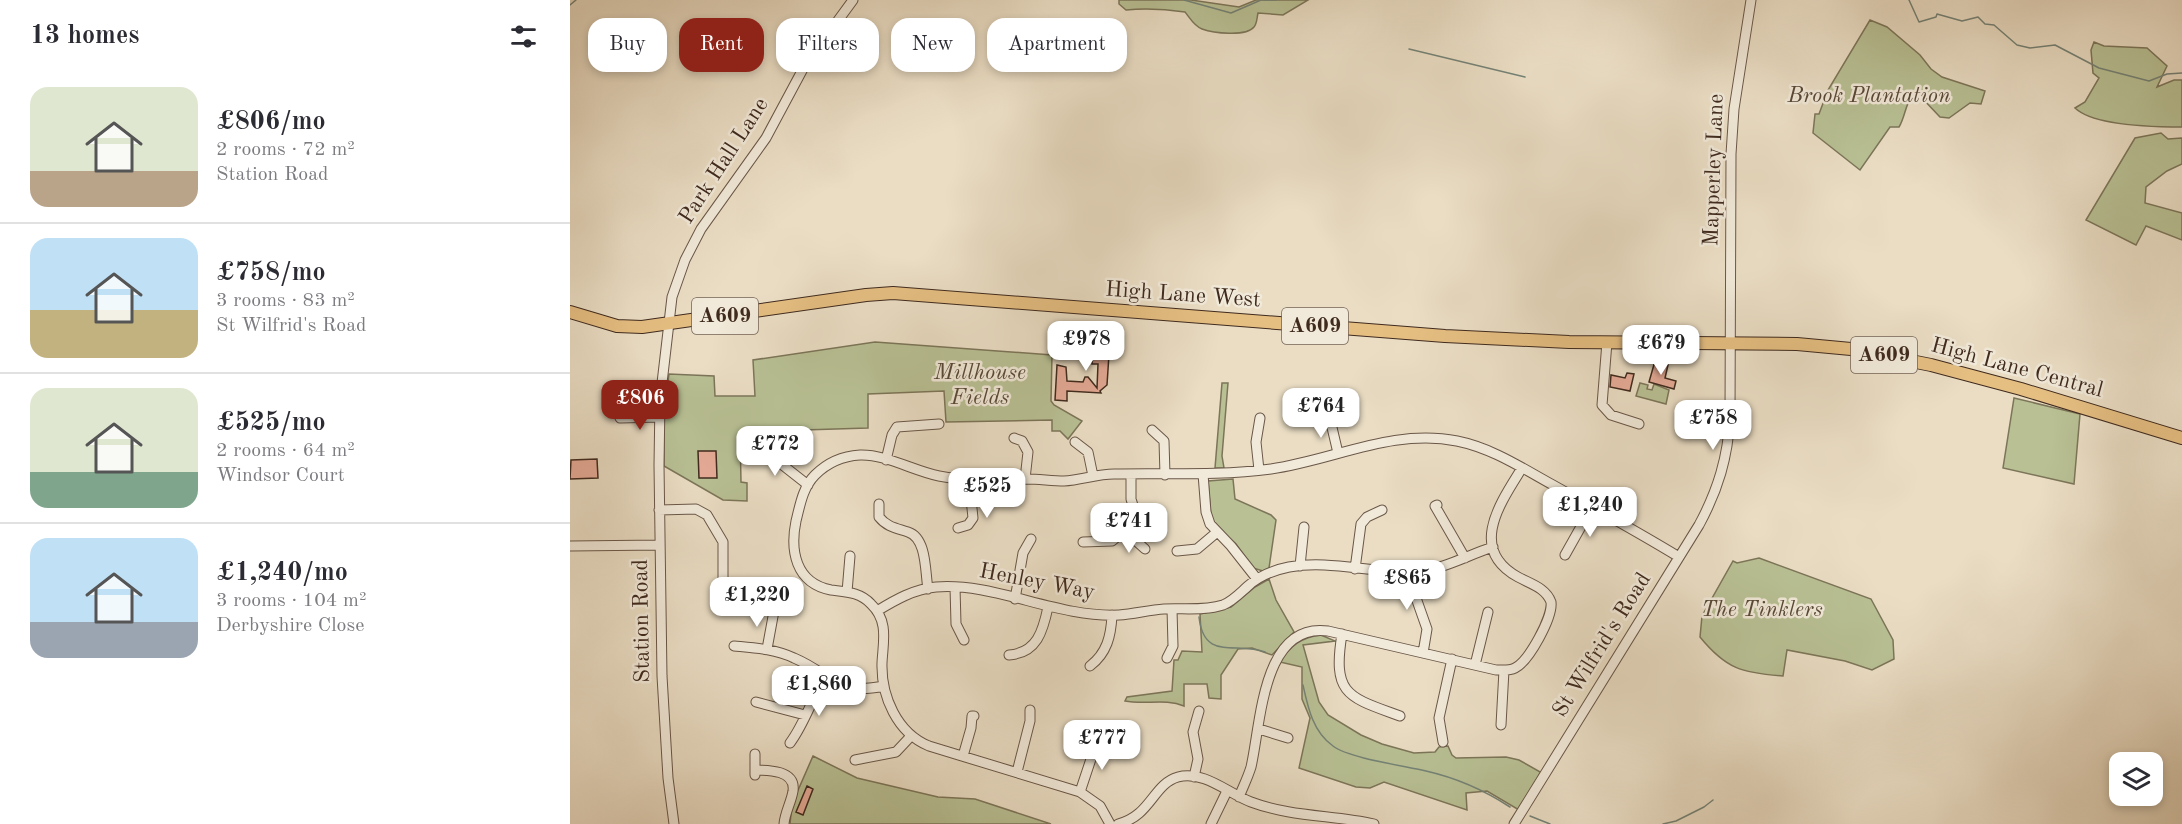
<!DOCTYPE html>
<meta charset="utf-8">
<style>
:root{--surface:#fff;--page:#f7f7f7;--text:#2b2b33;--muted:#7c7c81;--line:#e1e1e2;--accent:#8f2418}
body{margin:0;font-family:"Old Standard TT",serif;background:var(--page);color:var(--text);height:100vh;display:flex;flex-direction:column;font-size:22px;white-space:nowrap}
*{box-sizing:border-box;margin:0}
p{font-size:20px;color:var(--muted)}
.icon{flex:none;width:33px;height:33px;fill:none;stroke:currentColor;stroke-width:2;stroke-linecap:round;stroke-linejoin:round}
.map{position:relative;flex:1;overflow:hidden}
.panel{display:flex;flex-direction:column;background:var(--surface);width:570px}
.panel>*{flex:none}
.top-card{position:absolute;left:18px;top:18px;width:570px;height:54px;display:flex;gap:12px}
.buttons{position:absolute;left:1539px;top:752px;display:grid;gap:12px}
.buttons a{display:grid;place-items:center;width:54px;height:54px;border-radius:12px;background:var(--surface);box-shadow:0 3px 9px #0003;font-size:30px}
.price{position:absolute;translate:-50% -51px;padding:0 14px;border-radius:12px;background:#fff;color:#222;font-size:20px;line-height:39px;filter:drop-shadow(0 2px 3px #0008)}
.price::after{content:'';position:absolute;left:50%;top:36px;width:18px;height:14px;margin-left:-9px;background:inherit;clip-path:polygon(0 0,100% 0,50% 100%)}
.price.selected{background:var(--accent);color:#fff}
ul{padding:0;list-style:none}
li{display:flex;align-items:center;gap:18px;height:150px;padding:0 30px}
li+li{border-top:2px solid var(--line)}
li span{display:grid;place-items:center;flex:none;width:168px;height:120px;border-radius:18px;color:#555}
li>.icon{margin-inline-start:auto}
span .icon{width:72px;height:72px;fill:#fffc;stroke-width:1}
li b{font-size:26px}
h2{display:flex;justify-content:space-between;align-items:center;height:72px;padding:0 30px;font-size:26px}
.tag{padding:0 21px;border-radius:18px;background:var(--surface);box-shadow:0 3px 9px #0003;font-size:21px;line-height:54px}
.tag.selected{background:var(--accent);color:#fff}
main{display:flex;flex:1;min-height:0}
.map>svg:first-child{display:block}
.green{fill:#b8c094;stroke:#7c7559;stroke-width:1.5}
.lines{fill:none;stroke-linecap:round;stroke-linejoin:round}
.stream{stroke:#748276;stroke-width:1.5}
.building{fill:#e6ab97;stroke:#3f2a1e;stroke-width:1.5}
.minor-casing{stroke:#6a5748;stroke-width:11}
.major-casing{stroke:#3f2a1e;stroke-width:14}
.minor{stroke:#f1e9d9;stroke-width:9}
.major{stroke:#e5be82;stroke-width:12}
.labels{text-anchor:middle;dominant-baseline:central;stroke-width:5;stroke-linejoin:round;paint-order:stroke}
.shield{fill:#f1e9d9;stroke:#746356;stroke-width:1.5}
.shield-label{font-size:21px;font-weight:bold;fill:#3f2a1e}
.park-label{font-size:22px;font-style:italic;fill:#574836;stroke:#f1e9d9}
.street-label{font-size:22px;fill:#3f2a1e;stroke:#f1e9d9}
</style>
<main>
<section class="panel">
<h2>13 homes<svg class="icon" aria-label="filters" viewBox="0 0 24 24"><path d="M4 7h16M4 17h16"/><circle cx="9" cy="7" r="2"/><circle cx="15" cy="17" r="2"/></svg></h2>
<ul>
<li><span style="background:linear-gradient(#dfe7d0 70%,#b9a48a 0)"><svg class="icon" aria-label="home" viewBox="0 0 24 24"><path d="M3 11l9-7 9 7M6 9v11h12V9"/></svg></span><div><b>£806/mo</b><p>2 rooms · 72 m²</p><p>Station Road</p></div></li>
<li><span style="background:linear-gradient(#bfe0f5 60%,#c2b280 0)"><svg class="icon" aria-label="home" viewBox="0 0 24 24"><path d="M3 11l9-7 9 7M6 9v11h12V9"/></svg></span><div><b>£758/mo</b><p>3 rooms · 83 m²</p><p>St Wilfrid's Road</p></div></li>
<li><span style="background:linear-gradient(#dfe7d0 70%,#7fa58c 0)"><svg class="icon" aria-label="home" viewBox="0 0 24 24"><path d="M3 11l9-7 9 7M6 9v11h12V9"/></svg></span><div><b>£525/mo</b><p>2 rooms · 64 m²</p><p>Windsor Court</p></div></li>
<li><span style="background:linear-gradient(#bfe0f5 70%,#9aa5b1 0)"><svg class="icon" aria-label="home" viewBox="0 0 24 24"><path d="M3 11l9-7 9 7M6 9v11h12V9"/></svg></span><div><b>£1,240/mo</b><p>3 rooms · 104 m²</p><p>Derbyshire Close</p></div></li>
</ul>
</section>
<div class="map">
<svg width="1612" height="824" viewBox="0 0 1612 824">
<rect width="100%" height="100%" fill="#eaddc4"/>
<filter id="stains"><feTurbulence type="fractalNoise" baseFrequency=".00333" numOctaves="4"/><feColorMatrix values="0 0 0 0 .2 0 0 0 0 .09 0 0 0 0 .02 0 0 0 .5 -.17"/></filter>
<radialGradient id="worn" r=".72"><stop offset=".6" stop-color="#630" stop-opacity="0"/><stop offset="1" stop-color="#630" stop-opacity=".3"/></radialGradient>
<path class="green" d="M549 0H621L669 7 686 0H738L713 15 688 13C687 17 687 24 684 27 676 37 643 33 632 29 624 26 620 18 615 12 594 9 578 8 556 10L549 4Z
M1300 20 1317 27 1350 55 1361 69 1372 77 1415 91 1411 104 1400 103 1379 118 1370 117 1352 98H1341C1335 106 1335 117 1329 127H1320L1290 170 1243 133 1245 114H1249L1258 90Z
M1524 42 1534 46 1577 48 1597 66 1587 87 1604 80H1612V127C1585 127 1524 126 1505 108L1515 102 1529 78 1523 73 1521 50Z
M1591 133 1598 139 1612 138V164L1597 171 1576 187 1575 203 1612 213V240L1576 226 1566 245 1516 220 1565 138Z
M305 342 482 355 481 401 484 405 512 421 498 439 490 431H482V420L376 422 374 391 298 394V428L170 432 171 482 177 483V501L153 500 94 466V414L99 374 144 376 145 396H185L183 360Z
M652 383H658L652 456 654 468H645Z
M1070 383 1078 385 1077 389 1082 390 1084 384 1099 390 1096 404 1066 396Z
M1444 398 1510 414 1504 484 1433 468Z
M663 479 665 499 701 515 706 520 699 568 693 571 683 568 666 544 646 526 641 517 638 481Z
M1189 558 1301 599 1323 640 1324 659 1302 670 1275 661 1217 650 1213 676C1172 673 1156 669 1130 637L1132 616 1163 561 1167 563Z
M699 579 706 600 724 632 702 655 682 648 668 649 651 675V699L639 698 637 684H614V706C595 698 576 705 555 701L557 697 602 691 604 660H608L612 651 632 652 630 614 661 607 685 587Z
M751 635 765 641 733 645 749 702 758 715 791 735 812 744 844 753 865 752 869 747 878 746 882 755 886 758 936 757 949 760 972 773 949 810 917 791 896 793 897 810 814 782 800 788 786 787 729 768 740 718 732 699V667L710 662C720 646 732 637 751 635Z
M243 756 287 778 368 797 405 799 481 824H220L222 804Z"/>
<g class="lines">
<path class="stream" d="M614 0 661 13 691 0
M693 0H706
M1339 0 1349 22 1366 17 1367 14 1392 21 1408 17 1415 24 1424 25 1447 45 1460 48 1485 45 1529 68 1579 81 1597 74 1612 73
M0 5 6 0
M839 49 955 77
M629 617C634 662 666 641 695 652
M733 685C738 708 743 732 763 746 778 758 835 766 856 771 887 778 914 790 940 807
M960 816 980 824
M1093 824 1106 821 1134 807 1143 800"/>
</g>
<path class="building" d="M517 338 540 339 537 385 530 391 531 393 497 391V401L485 400 487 365 496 367 497 381 513 382 515 377H518L527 388 528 364H522L523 347H516Z
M1085 361 1098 365 1095 378 1106 381 1104 389 1079 382Z
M1057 373 1064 374 1060 391 1040 387 1041 375 1055 378Z
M128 451H146L147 478H129Z
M27 459 28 478 0 479 1 460Z
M237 786 243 789 233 815 226 812Z"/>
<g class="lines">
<g class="minor-casing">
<path id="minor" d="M1037 342 1032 405 1041 415 1069 424
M50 418 89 417
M760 419 768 453
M582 430 594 441 595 475
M444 438 452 441 458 452 455 479
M505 442 518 452 523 476
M207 450 210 463 238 485
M316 460 322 435 327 427 369 424
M689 470 686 442 690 418
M633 474 636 512 640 524 661 546 687 579
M309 504V517C317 527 326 528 338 532 357 538 355 572 358 589
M867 505 865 506 895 558
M89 510 126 509 137 515 153 542V579
M388 528 398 525 403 518 401 499 402 480
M556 532 575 549
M513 542 542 541 563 524 566 515 561 499V474
M0 546 90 545
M607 551 627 549 646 533
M995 555 1022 507
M730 566 734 527
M785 569 791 524 797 517 812 510
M843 571 845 595 857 629 853 653
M385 587 386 624 394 640
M277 592 280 556
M445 599 453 553 461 539
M307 611C325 600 344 589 366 587 424 582 487 618 549 615 564 614 579 610 594 609 613 608 635 611 653 605 663 601 670 593 678 586 689 576 704 570 719 567 762 559 806 575 850 571 876 568 898 555 923 547
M772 634C762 695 778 697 830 716
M164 646C185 648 205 649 224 658 264 675 264 696 314 686
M197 649 204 611
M439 655C467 653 473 631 478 607
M597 658 603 646 602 609
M905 665 918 612
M520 666C537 653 541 636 542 615
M186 702 235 715
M931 725 934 670
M689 729 718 738
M873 742 869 718 882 659
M220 743C235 723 242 698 255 677
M185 754V775
M393 756 401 728 402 716H404
M285 760 326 752 341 736
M185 770C198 770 226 770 223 791 221 803 215 812 214 824
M447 772 460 721V710
M624 777 628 759 623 732 629 711
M510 792 527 741
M669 797C673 787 678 777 681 767 691 724 692 622 758 631L926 670C933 670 939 671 945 668 959 661 983 617 981 602 976 588 961 584 948 577 897 549 931 502 952 468
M104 824 98 778 92 676 89 465 90 400 102 297 115 260 131 229 196 138 234 67 283 0
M540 824 530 806 510 792 359 746C327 733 311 696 312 663 313 642 319 621 301 604 290 592 276 592 261 590 225 583 220 550 226 521 230 505 233 487 245 475 257 463 273 456 290 455 315 454 344 471 369 476 398 482 427 480 457 479 469 479 482 481 494 481 511 480 527 474 544 474 597 473 649 476 701 469 764 460 823 428 887 441 922 448 952 468 983 485 1026 509 1068 532 1109 557
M548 824C581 816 583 784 608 777 634 770 659 794 681 802 721 817 764 815 804 824
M641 824 657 791
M944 824 1129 525C1148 490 1158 457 1160 417L1161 154 1164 109 1181 0"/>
</g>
<g class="major-casing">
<path id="major" d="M0 312 47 326 72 327 296 295 323 293 875 336 999 342 1227 344 1281 349 1361 365 1451 389 1612 438"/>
</g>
<use href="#minor" class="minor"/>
<use href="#major" class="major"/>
</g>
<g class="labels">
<g class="shield">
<rect x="122" y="298" width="66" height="36" rx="4.5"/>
<rect x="712" y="308" width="66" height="36" rx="4.5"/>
<rect x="1281" y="337" width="66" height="36" rx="4.5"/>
</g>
<g class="shield-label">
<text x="155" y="316">A609</text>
<text x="745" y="326">A609</text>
<text x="1314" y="355">A609</text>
</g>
<g class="park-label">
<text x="1299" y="96">Brook Plantation</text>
<text x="410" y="373">Millhouse<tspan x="410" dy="25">Fields</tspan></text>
<text x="1192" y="610">The Tinklers</text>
</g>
<g class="street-label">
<text transform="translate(154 161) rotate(-57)">Park Hall Lane</text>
<text transform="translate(1144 170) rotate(-88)">Mapperley Lane</text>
<text transform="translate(613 295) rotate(4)">High Lane West</text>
<text transform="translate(1447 368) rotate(15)">High Lane Central</text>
<text transform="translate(467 582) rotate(11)">Henley Way</text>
<text transform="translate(72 621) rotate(-91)">Station Road</text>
<text transform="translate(1032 645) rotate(-58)">St Wilfrid's Road</text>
</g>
</g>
<rect width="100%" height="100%" filter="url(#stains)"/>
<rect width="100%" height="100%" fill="url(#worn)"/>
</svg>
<div class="buttons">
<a><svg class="icon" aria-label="layers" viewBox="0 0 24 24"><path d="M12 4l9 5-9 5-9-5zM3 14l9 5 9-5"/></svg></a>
</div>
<b class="price" style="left:516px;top:372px">£978</b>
<b class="price" style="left:1091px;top:376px">£679</b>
<b class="price selected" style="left:70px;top:431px">£806</b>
<b class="price" style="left:751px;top:439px">£764</b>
<b class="price" style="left:1143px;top:451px">£758</b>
<b class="price" style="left:205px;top:477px">£772</b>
<b class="price" style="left:417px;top:519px">£525</b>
<b class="price" style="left:1020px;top:538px">£1,240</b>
<b class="price" style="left:559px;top:554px">£741</b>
<b class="price" style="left:837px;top:611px">£865</b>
<b class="price" style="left:187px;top:628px">£1,220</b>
<b class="price" style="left:249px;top:717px">£1,860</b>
<b class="price" style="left:532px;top:771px">£777</b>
<div class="top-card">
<a class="tag">Buy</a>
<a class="tag selected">Rent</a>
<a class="tag">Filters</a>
<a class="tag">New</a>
<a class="tag">Apartment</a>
</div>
</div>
</main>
